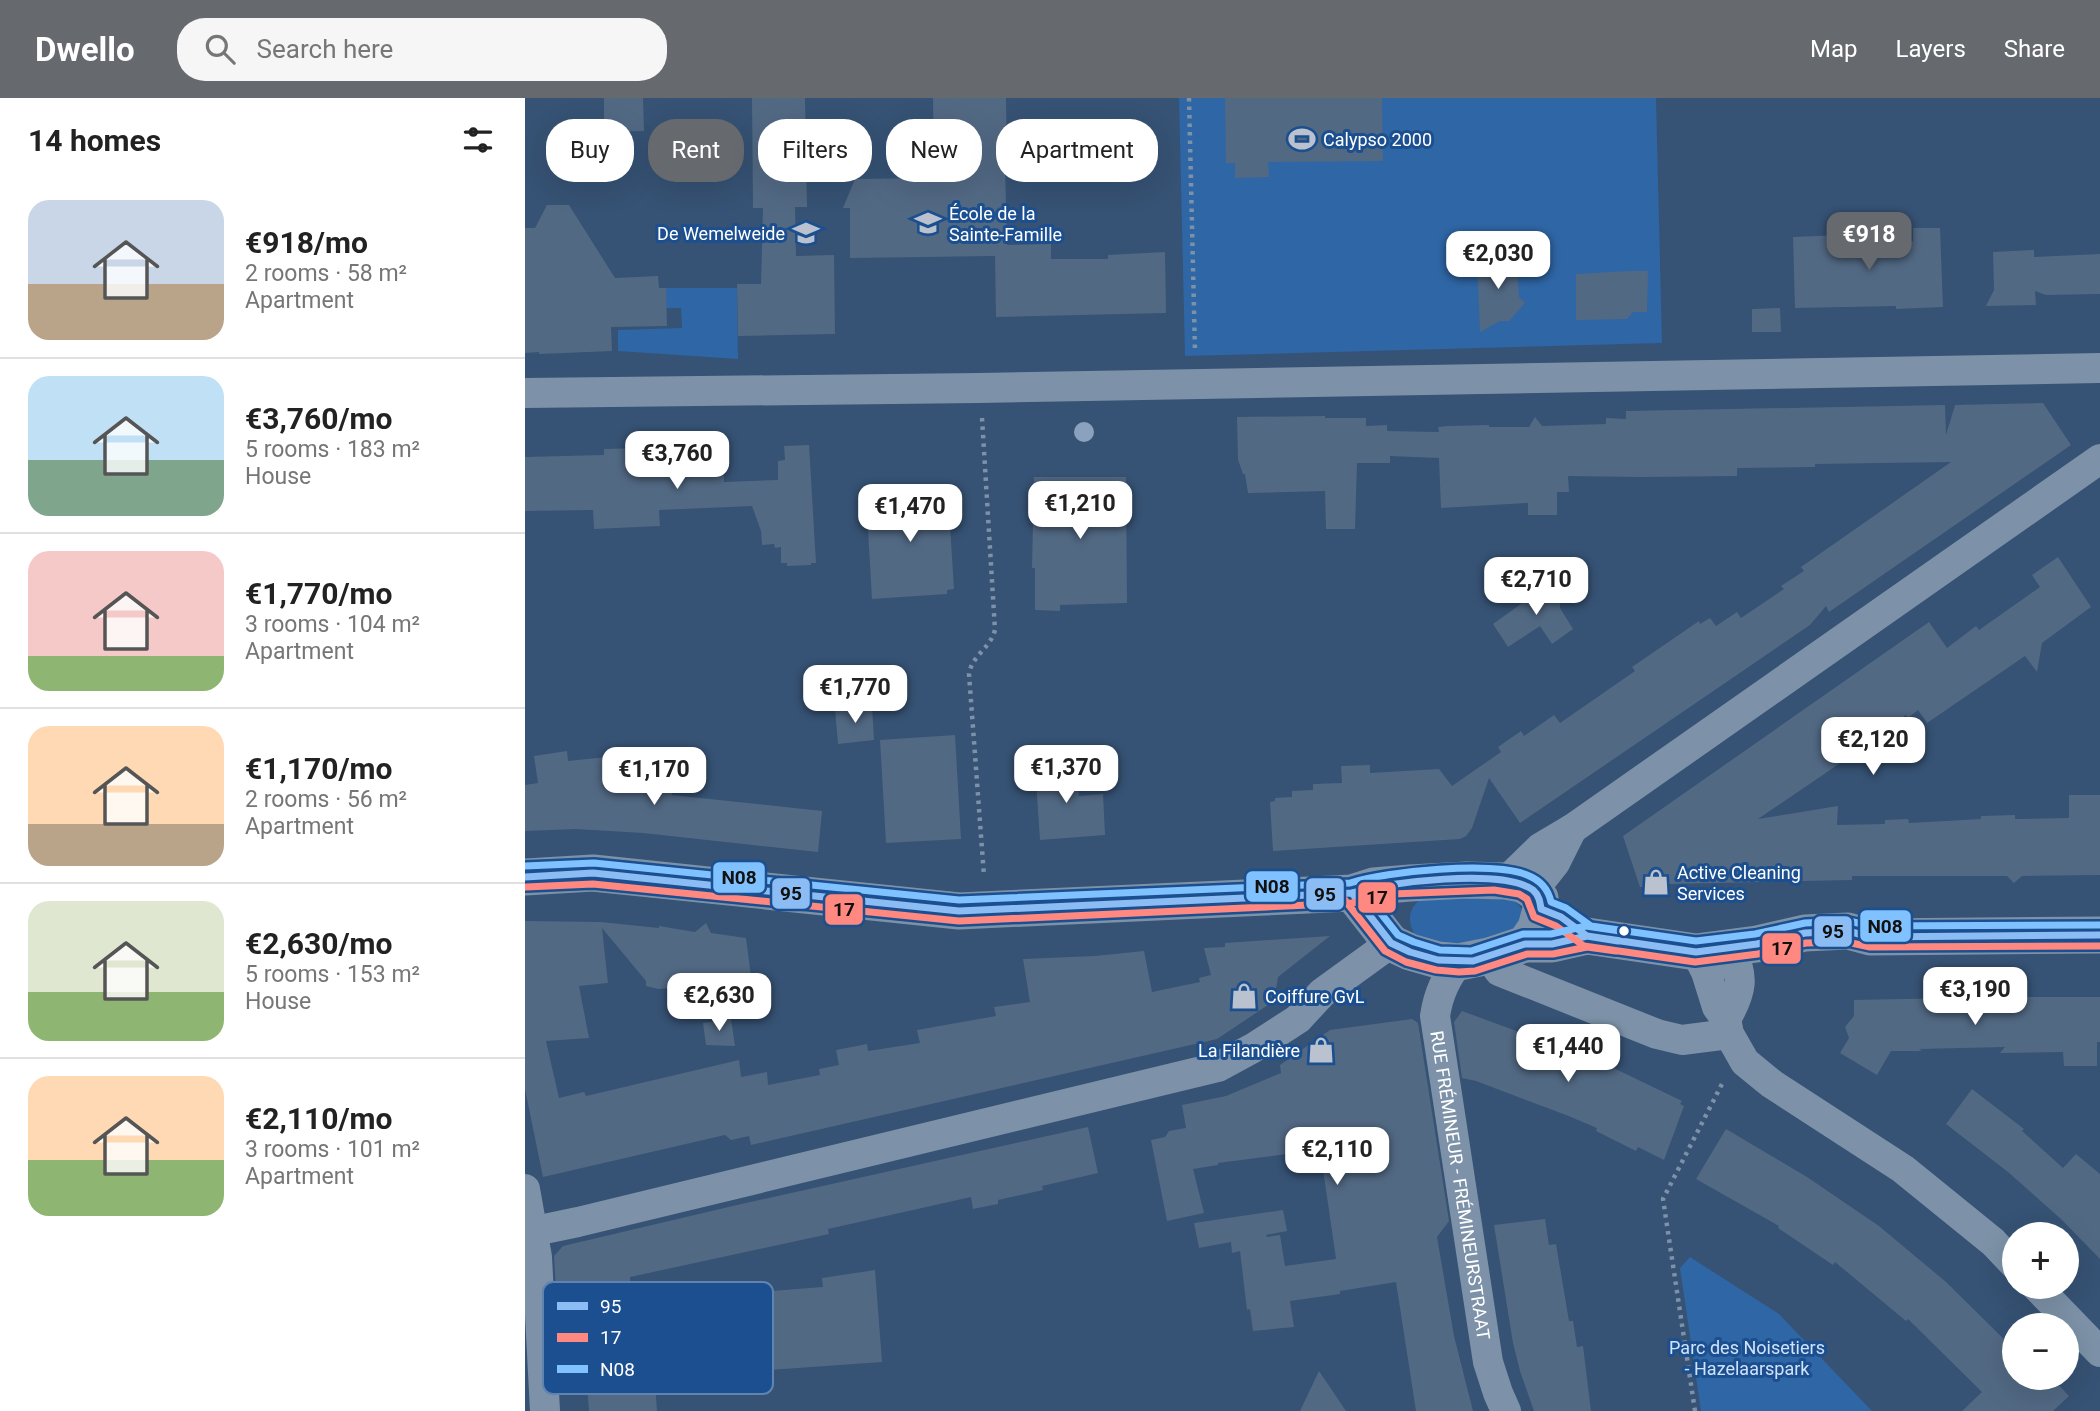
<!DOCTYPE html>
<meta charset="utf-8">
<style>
:root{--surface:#fff;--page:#f6f6f6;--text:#222;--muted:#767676;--line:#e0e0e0;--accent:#666a6f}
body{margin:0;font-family:Roboto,sans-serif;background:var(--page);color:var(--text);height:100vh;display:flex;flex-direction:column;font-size:26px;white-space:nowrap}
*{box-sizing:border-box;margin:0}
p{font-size:23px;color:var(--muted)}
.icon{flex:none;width:38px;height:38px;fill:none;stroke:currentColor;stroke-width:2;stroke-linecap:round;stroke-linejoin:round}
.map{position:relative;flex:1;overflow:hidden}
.details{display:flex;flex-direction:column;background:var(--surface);width:525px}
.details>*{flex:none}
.guide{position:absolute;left:21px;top:21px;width:665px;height:63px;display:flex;gap:14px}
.buttons{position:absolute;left:1477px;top:1124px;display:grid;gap:14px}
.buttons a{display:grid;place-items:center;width:77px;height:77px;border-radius:50%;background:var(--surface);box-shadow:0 7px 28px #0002;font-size:35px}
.price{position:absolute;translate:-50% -60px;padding:0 16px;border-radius:14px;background:#fff;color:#222;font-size:23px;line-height:46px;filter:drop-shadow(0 2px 4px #0008)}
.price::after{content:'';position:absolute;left:50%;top:42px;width:21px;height:16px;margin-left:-10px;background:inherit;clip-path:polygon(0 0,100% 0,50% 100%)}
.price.on{background:var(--accent);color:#fff}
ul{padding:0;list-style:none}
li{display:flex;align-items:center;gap:21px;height:175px;padding:0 28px}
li+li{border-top:2px solid var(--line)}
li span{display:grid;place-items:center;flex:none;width:196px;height:140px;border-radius:21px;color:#555}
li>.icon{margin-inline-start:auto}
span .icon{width:84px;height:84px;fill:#fffc;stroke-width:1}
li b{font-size:30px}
h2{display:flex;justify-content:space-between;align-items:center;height:84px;padding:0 28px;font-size:30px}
.tag{padding:0 24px;border-radius:28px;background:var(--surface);box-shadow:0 7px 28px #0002;font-size:24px;line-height:63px}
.tag.on{background:var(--accent);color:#fff}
header{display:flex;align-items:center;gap:42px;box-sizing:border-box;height:98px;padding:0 35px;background:var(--accent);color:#fff}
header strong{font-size:33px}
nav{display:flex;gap:38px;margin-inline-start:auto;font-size:24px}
.search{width:490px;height:63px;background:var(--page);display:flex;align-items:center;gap:18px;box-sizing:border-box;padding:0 24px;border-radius:28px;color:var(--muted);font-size:26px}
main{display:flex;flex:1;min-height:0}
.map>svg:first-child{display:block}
.green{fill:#2f66a5}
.building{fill:#526984}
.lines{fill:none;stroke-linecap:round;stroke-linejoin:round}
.path{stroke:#7d92a8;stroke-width:4.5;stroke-dasharray:3.5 5;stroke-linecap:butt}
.minor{stroke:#7d92a8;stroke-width:30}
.tertiary{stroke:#7d92a8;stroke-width:37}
.bus-1-casing{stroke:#1b4f8f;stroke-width:12}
.bus-2-casing{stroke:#1b4f8f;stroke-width:12}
.bus-3-casing{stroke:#1b4f8f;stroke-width:12}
.bus-1{stroke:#8bbdf4;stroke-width:7}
.bus-2{stroke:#ff8980;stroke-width:7}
.bus-3{stroke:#80c2ff;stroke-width:7}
.tree{fill:#8aa2be}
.bus-dot{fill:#fff;stroke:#1b4f8f;stroke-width:2.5}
.labels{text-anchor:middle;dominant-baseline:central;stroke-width:6;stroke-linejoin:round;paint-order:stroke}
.poi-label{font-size:18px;fill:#fff;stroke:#1b4f8f;text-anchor:start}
.street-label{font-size:18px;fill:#fff;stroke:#1b4f8f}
.park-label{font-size:18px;fill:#cfe3fa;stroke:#1b4f8f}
.key{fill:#1b4f8f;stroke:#5f84b1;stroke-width:2}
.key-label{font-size:19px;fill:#fff}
.line-badge{stroke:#1b4f8f;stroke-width:2.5}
.pale-badge-label{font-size:19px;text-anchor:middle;font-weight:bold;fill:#111}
</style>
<header>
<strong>Dwello</strong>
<div class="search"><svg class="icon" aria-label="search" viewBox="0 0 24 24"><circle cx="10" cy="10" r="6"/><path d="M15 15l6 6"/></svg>Search here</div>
<nav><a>Map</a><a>Layers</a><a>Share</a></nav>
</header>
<main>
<section class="details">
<h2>14 homes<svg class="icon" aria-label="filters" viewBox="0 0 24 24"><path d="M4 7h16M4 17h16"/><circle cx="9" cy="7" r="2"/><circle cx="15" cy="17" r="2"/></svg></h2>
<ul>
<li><span style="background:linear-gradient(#c9d6e8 60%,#b9a48a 0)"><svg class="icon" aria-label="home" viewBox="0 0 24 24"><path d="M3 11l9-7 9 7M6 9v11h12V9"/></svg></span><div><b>€918/mo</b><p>2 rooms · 58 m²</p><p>Apartment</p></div></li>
<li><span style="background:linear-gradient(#bfe0f5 60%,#7fa58c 0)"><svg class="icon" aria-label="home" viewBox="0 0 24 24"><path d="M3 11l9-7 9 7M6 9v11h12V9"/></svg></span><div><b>€3,760/mo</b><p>5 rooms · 183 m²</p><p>House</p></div></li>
<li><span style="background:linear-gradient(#f6c9c9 75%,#8fb573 0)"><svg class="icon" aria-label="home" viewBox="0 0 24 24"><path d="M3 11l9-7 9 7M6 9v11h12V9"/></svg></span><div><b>€1,770/mo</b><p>3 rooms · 104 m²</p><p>Apartment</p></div></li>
<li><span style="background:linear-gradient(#ffd9b3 70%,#b9a48a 0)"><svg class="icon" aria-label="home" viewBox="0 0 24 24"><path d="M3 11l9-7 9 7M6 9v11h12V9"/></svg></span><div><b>€1,170/mo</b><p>2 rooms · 56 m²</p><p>Apartment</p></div></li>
<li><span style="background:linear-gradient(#dfe7d0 65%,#8fb573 0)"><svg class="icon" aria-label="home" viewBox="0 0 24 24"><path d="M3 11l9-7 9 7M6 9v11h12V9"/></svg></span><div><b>€2,630/mo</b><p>5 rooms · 153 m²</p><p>House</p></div></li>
<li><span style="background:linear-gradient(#ffd9b3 60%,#8fb573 0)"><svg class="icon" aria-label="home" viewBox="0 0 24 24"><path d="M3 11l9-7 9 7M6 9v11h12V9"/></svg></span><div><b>€2,110/mo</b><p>3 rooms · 101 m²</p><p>Apartment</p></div></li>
</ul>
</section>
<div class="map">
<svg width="1575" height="1313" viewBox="0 0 1575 1313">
<rect width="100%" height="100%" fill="#365274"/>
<path class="green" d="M654 0H1131L1137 245 660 258Z
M141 190H212L213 261 93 253V232L157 230 156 210H141Z
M950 797 990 803 997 811 998 822 982 841 916 848 891 839C882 824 882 811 897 800Z
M1165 1159 1254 1216 1347 1313H1176L1155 1170Z"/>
<path class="building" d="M79 0H118L119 33 79 34Z
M227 0H280L282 109H270L271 158 309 157 310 236 213 238 212 186H236L238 110H228Z
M408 0H481L482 66H480L482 147 526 146V161H583V157L640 154 641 215 471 219 470 158 325 160V110H318L330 81 409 80Z
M700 0H857L858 63 743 64 744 79 710 80V65H701Z
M22 107H44L90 180 133 178 134 190H141L142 228 86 229 87 253 14 256V254L0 255V130H10Z
M1388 130H1415L1418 209 1371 211V208L1270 210 1268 139 1340 136V144L1388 143Z
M1509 152V159L1575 156V196L1521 197 1510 193 1511 207 1461 208 1469 192 1468 154Z
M992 161 994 199 1000 205 984 223H975L955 234 952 162Z
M1105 173H1123L1122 214H1108L1102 221 1051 222V176Z
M1255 210 1256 234H1227V211Z
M1518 305 1546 347 1304 514 1301 508 1285 527 995 725 964 680 947 730 941 738 935 741 748 753 745 704 750 703V700L767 699V693L788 692V686L817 685 816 668 845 667V675L914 671 927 688 976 654 973 649 996 633 999 638 1029 617 1035 625 1110 573 1107 569 1174 523 1175 526 1185 520 1191 528 1212 514 1216 520 1259 491 1256 488 1279 473 1276 469 1426 364 1290 366V369L1212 370V378L1117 379 1043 378 1044 394H1032V417H1003V405L916 410 914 360 865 358V365H832L830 431H801L800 393 723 395 720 376H718L713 362 712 319 800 318V320H841V328L862 327V333L914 334 913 329 923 328 964 327V329H1004L1010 319 1017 328 1081 326V320L1101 321V313L1420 307 1421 337 1430 307Z
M284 347 291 465H286V467L262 468V465H256V449L250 450 249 446 237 447 236 433 227 408 134 412 135 428 69 431 68 412 0 413V359L79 357V351L198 348 199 384 253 382V363L260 362 259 348Z
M509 379H601L602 505 535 507V513L510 512V470H507Z
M416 392V397L423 396 429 491 422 492V496L347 501 341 397Z
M1533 459 1566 509 1517 545 1512 574 1500 558 1402 625 1393 612 1383 620 1381 617 1326 654 1327 657 1233 721 1313 708 1312 727 1360 726V722L1383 721 1384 725 1456 721V718L1490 717V721L1544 720V697H1575V777L1497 778 1489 785 1482 778H1327V782L1144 786V789H1115L1098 738 1404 524 1422 550 1451 528 1454 532 1515 489 1507 477Z
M1035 478V510L1048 531 1027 546 1015 528 983 549 968 526Z
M347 608 349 642 313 646 310 611Z
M430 637 436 741 361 745 355 642Z
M42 653 43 663 82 659V662L109 658 112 676 144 672 147 697 297 713 293 754 118 735 51 731 0 733V687L13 685 9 658Z
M551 665 554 698 578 696 580 737 515 742 510 668Z
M0 823 76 824 134 830V828L170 834 181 825 186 835 221 840 227 886 203 892 206 915 176 905 174 888 133 891 121 888V883L77 830 83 885 54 888 64 940 21 943 34 1000 59 994 61 998 214 962 216 979 242 974 243 987 295 977 294 971 314 967 311 952 342 946 343 953 395 945 392 932 471 918 469 909 505 904 498 861 570 858 619 853 627 894 675 884 674 880 686 877 679 850 700 849V845L805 838 753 879 749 903 692 941 226 1047 224 1038 206 1042 200 1037 18 1079 0 991Z
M1459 899H1575V944H1572V968H1539L1538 954 1475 955 1480 949 1394 951 1397 953H1366L1352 977 1315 955 1324 940 1320 929 1329 918V902L1432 900 1459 902Z
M937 913 1076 964 1157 1003 1155 1006 1159 1008 1139 1062 1113 1049 1111 1053 1071 1033 1072 1030 1041 1017 951 983 937 980 929 924Z
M206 921 210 948 181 947 178 925Z
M887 921 893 925 924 1123 912 1139 929 1238 948 1313H891L871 1184 815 1193V1196L765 1203 769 1229 728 1233 725 1211 722 1212 715 1153 707 1155 706 1144 674 1150 669 1125 758 1112 762 1133 741 1137 742 1139 755 1137 760 1168 811 1161 798 1071 772 1075 769 1055 693 1065V1067L668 1071 679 1115 642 1123 626 1042 640 1039 644 1033 661 1030 657 1007 701 998 756 975 755 967 805 932Z
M1447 991 1499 1031 1497 1033 1538 1070 1551 1056 1575 1076V1161L1537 1122 1483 1074 1421 1026Z
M563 1029 573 1075 517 1088 518 1092 473 1102V1106L448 1111 446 1099 303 1131 304 1136 105 1179V1183L100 1184 106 1260 128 1258 132 1313H64L62 1286 47 1287 41 1209 32 1210 29 1158 38 1148 212 1107Z
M1201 1031 1282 1079 1354 1128 1421 1184 1489 1251V1279H1526L1544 1298 1528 1313H1437L1457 1294 1383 1221 1381 1223 1310 1164 1308 1167 1253 1130 1254 1128 1171 1081Z
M1020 1121 1024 1147 1031 1146 1044 1223H1048L1052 1249 1058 1248 1066 1313H1009L995 1273 988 1245 969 1127Z
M350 1172 357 1264 174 1277 168 1199 298 1189 297 1180Z
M794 1273 821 1313H775Z"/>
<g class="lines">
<path class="path" d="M664 0 670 254
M457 320 470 532C465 551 447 557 444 576L459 778
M1170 1313 1138 1101 1198 984"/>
<g class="minor">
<path d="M0 295 454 290 1575 270"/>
<path d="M981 783 1015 750 1047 731 1575 361"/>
<path d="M1008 793 1030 765 1047 731"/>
<path d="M1171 854 1181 874 1192 909 1201 921 1204 936 1220 964 1247 986 1378 1071 1468 1144 1489 1166"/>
<path d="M964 858 974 873 1132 936 1157 942 1204 936"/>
<path id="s1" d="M934 864C920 880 913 898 910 918L963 1264 973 1295 981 1313"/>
<path d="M1201 921C1217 894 1220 878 1205 850"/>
<path d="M0 1091 12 1159 20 1313"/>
<path d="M0 1135 53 1124 693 969 728 950 773 921 797 895 866 845"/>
<path d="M1511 1188 1575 1254"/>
</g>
<path class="tertiary" d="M0 779 68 775 434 813 827 795 849 788 885 785 942 782 981 783 997 786 1008 793 1015 800 1016 811 1011 830 1000 846 964 858 934 864 913 862 885 854 866 845 827 795
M1000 846H1027L1062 838 1171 854 1195 863
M1171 854 1232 846 1280 835 1323 833 1345 839 1575 837"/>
<g class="bus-1-casing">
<path id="bus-1" d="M0 779 68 775 434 813 827 795C862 784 978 770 1008 792 1014 797 1015 804 1016 811L1036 819 1062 838 1171 854 1232 846 1280 835 1323 833 1345 839 1575 837
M827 795 866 845 885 854 913 862 948 863 1000 846H1027L1062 838 1093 843"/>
</g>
<g class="bus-2-casing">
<path id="bus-2" d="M1 789 68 786 434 823 827 805 867 796 969 792 994 796 1002 801 1009 819 1031 828 1059 848 1170 864 1233 856 1281 845 1322 844 1345 849 1575 848
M819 801 860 853 881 864 911 872 934 874 950 873 1002 856H1028L1062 849 1091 853"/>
</g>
<g class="bus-3-casing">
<path id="bus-3" d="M0 768 69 765 434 802 825 785C862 773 967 763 1002 777 1015 782 1023 790 1026 804L1041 810 1066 828 1171 843 1230 836 1280 825 1324 823 1346 828 1575 827
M835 789 873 837 889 844 915 852 946 853 998 836H1026L1061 828 1095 833"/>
</g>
<use href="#bus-1" class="bus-1"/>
<use href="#bus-2" class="bus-2"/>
<use href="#bus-3" class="bus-3"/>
</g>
<circle class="tree" cx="559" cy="334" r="10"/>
<defs>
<g id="stadium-bare" transform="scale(2.1)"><path d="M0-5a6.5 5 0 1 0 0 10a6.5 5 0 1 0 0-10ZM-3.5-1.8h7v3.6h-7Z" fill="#b9c2ce" stroke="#1b4f8f" stroke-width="2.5" paint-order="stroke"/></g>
<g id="school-bare" transform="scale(2.1)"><path d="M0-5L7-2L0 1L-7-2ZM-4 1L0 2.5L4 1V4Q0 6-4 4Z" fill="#b9c2ce" stroke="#1b4f8f" stroke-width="2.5" paint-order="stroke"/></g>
<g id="shop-bare" transform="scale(2.1)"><path d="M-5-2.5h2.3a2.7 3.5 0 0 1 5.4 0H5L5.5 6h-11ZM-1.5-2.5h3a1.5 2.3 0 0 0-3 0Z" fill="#b9c2ce" stroke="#1b4f8f" stroke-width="2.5" paint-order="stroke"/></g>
</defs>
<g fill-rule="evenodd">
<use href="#stadium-bare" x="777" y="41"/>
<use href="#school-bare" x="403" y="125"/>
<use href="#school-bare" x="281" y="135"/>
<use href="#shop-bare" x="1131" y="784"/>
<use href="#shop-bare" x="719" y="898"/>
<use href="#shop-bare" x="796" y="952"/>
</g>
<circle class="bus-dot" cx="1099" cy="833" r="6"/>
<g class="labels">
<g class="poi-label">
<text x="798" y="41">Calypso 2000</text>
<text x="424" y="115">École de la<tspan x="424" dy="21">Sainte-Famille</tspan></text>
<text x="260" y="135" text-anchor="end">De Wemelweide</text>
<text x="1152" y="774">Active Cleaning<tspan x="1152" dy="21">Services</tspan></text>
<text x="740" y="898">Coiffure GvL</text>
<text x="775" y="952" text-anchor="end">La Filandière</text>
</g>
<g class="street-label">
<text stroke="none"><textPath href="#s1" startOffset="231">RUE FRÉMINEUR - FRÉMINEURSTRAAT</textPath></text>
</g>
<g class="park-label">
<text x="1222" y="1249">Parc des Noisetiers<tspan x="1222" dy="21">- Hazelaarspark</tspan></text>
</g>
</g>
<rect x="18" y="1184" width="230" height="112" rx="10" class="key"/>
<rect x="32" y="1204" width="31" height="8" fill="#8bbdf4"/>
<rect x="32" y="1235" width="31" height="9" fill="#ff8980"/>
<rect x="32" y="1267" width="31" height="8" fill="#80c2ff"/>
<g class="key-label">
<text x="75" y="1215">95</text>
<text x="75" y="1246">17</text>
<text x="75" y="1278">N08</text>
</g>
<g class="line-badge">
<rect x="187" y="763" width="54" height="33" rx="7" fill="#80c2ff"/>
<rect x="720" y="772" width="54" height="33" rx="7" fill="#80c2ff"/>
<rect x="246" y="779" width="40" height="33" rx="7" fill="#8bbdf4"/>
<rect x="780" y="779" width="40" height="34" rx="7" fill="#8bbdf4"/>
<rect x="832" y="783" width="40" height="33" rx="7" fill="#ff8980"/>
<rect x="299" y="795" width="40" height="33" rx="7" fill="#ff8980"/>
<rect x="1334" y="811" width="53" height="34" rx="7" fill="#80c2ff"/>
<rect x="1288" y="817" width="40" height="33" rx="7" fill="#8bbdf4"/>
<rect x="1236" y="834" width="41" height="33" rx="7" fill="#ff8980"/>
</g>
<g class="pale-badge-label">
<text x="214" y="786">N08</text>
<text x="747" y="795">N08</text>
<text x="266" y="802">95</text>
<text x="800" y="803">95</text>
<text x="852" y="806">17</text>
<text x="319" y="818">17</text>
<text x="1360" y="835">N08</text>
<text x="1308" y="840">95</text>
<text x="1257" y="857">17</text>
</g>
</svg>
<div class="buttons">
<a>+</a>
<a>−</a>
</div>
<b class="price on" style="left:1344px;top:174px">€918</b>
<b class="price" style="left:973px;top:193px">€2,030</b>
<b class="price" style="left:152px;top:393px">€3,760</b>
<b class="price" style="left:555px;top:443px">€1,210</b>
<b class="price" style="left:385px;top:446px">€1,470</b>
<b class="price" style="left:1011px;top:519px">€2,710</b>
<b class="price" style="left:330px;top:627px">€1,770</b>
<b class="price" style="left:1348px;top:679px">€2,120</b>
<b class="price" style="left:541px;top:707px">€1,370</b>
<b class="price" style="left:129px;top:709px">€1,170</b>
<b class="price" style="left:1450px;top:929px">€3,190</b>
<b class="price" style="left:194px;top:935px">€2,630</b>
<b class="price" style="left:1043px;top:986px">€1,440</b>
<b class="price" style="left:812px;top:1089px">€2,110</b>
<div class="guide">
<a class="tag">Buy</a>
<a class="tag on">Rent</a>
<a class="tag">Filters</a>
<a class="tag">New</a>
<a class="tag">Apartment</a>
</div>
</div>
</main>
